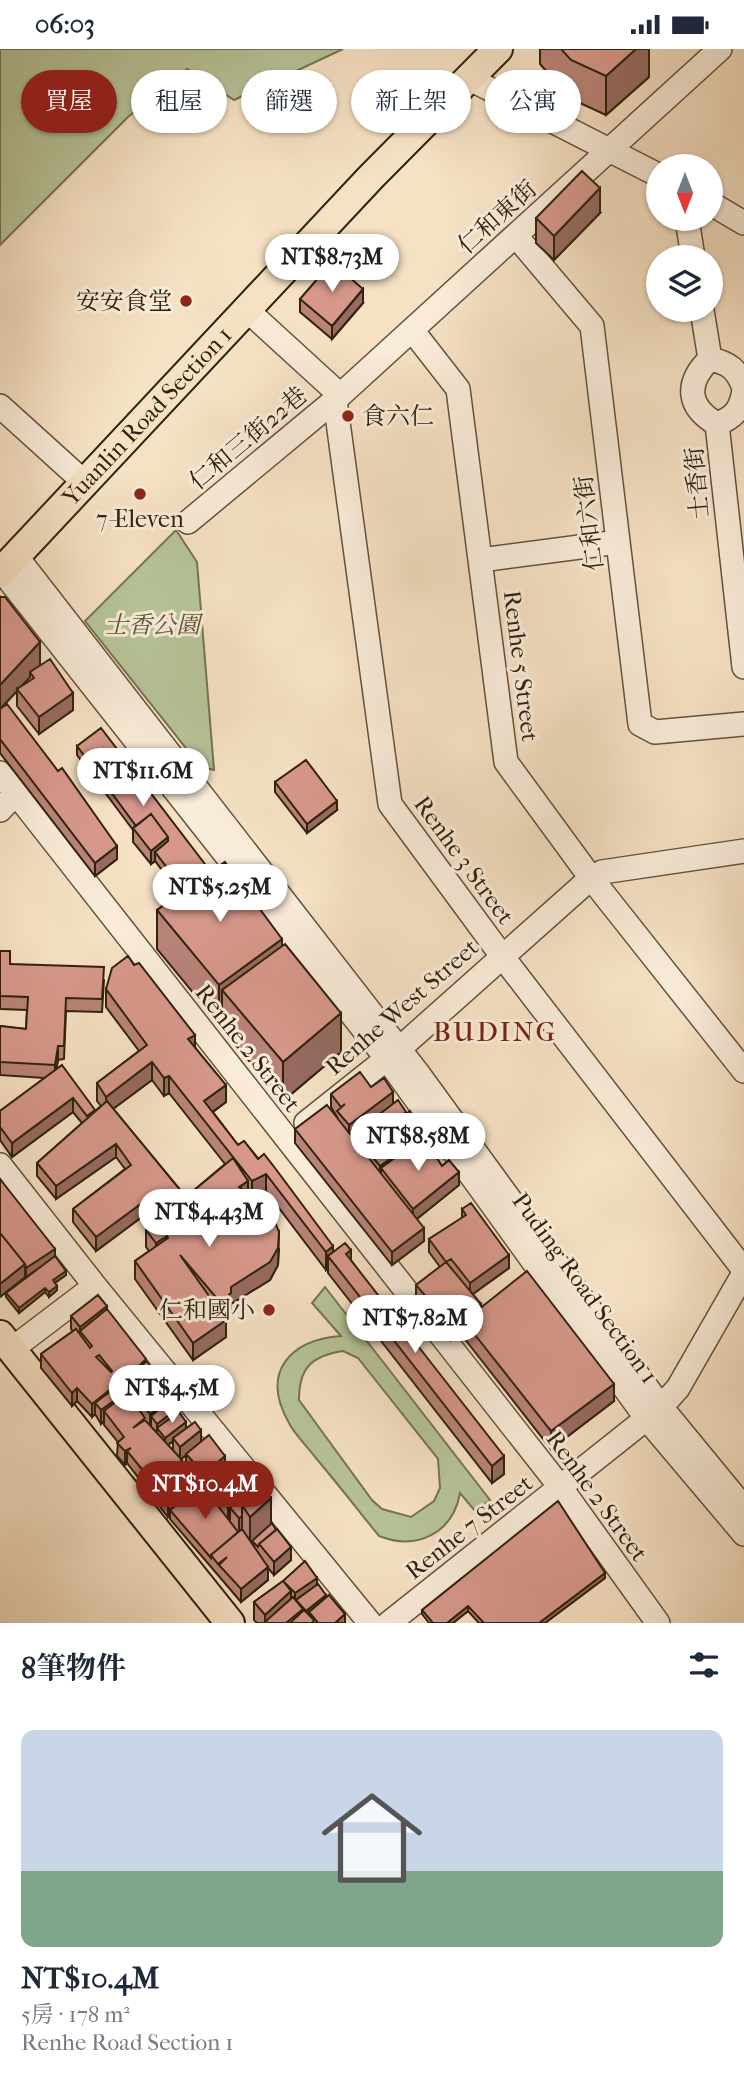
<!DOCTYPE html>
<html lang="zh-TW">
<meta charset="utf-8">
<style>
:root{--surface:#fff;--page:#f6f6f7;--text:#1f2937;--muted:#747a83;--accent:#8f2418}
body{margin:0;font-family:"IM FELL French Canon","Noto Serif TC",serif;background:var(--page);color:var(--text);height:100vh;display:flex;flex-direction:column;font-size:26px;white-space:nowrap}
*{box-sizing:border-box;margin:0}
p{font-size:23px;color:var(--muted)}
.icon{flex:none;width:38px;height:38px;fill:none;stroke:currentColor;stroke-width:2;stroke-linecap:round;stroke-linejoin:round}
.map{position:relative;height:1574px;overflow:hidden}
.drawer{display:flex;flex-direction:column;background:var(--surface);flex:1}
.drawer>*{flex:none}
.banner{position:absolute;left:21px;top:21px;width:704px;height:63px;display:flex;gap:14px}
.needle{width:46px;rotate:180deg}
.buttons{position:absolute;left:646px;top:105px;display:grid;gap:14px}
.buttons a{display:grid;place-items:center;width:77px;height:77px;border-radius:50%;background:var(--surface);box-shadow:0 2px 5px #0004;font-size:35px}
.price{position:absolute;translate:-50% -60px;padding:0 16px;border-radius:24px;background:#fff;color:#222;font-size:23px;line-height:46px;filter:drop-shadow(0 2px 4px #0008)}
.price::after{content:'';position:absolute;left:50%;top:42px;width:21px;height:16px;margin-left:-10px;background:inherit;clip-path:polygon(0 0,100% 0,50% 100%)}
.price.active{background:var(--accent);color:#fff}
ul{padding:0;list-style:none}
li{display:grid;align-content:center;gap:14px;height:371px;padding:0 21px}
li span{display:grid;place-items:center;height:217px;border-radius:14px;color:#555}
li>.icon{margin-inline-start:auto}
span .icon{width:126px;height:126px;fill:#fffc;stroke-width:1}
li b{font-size:30px}
h2{display:flex;justify-content:space-between;align-items:center;height:84px;padding:0 21px;font-size:30px}
.chip{padding:0 24px;border-radius:32px;background:var(--surface);box-shadow:0 2px 5px #0004;font-size:24px;line-height:63px}
.chip.active{background:var(--accent);color:#fff}
.status{display:flex;justify-content:space-between;align-items:center;height:49px;padding:0 35px;background:var(--surface);direction:ltr}
.status svg{height:19px;fill:currentColor}
.map>svg:first-child{display:block}
.green{fill:#b7c499;stroke:#747354;stroke-width:2;fill-rule:evenodd}
.lines{fill:none;stroke-linecap:round;stroke-linejoin:round}
.minor-casing{stroke:#62523c;stroke-width:26}
.major-casing{stroke:#30220e;stroke-width:32}
.minor{stroke:#f9ecd9;stroke-width:23}
.major{stroke:#f6e1c4;stroke-width:28}
.wall{fill:#b98378;stroke:#30220e;stroke-width:2;fill-rule:evenodd}
.shaded-wall{fill:#966a61;stroke:#30220e;stroke-width:2}
.building{fill:#d7988b;stroke:#30220e;stroke-width:2;fill-rule:evenodd}
.poi-dot{fill:#8f2418;stroke:#f9ecd9;stroke-width:2.5}
.labels{text-anchor:middle;dominant-baseline:central;stroke-width:6;stroke-linejoin:round;paint-order:stroke}
.street-label{font-size:24px;fill:#30220e;stroke:#f9ecd9}
.poi-label{font-size:24px;fill:#30220e;stroke:#f9ecd9;text-anchor:end}
.park-label{font-size:24px;font-style:italic;fill:#585338;stroke:#f9ecd9}
.quarter-label{font-size:28px;letter-spacing:2px;fill:#7a1f14;stroke:#f9ecd9}
</style>
<div class="status"><b>06:03</b><svg viewBox="0 0 49 12"><path d="M0 12V9h3v3zM5 12V6h3v6zM10 12V3h3v9zM15 12V0h3v12zM26 1h20v11H26zM47 4h2v5h-2z"/></svg></div>
<div class="map">
<svg width="744" height="1574" viewBox="0 0 744 1574">
<rect width="100%" height="100%" fill="#f6e1c4"/>
<filter id="stains"><feTurbulence type="fractalNoise" baseFrequency=".00286" numOctaves="4"/><feColorMatrix values="0 0 0 0 .2 0 0 0 0 .09 0 0 0 0 .02 0 0 0 .5 -.17"/></filter>
<radialGradient id="worn" r=".72"><stop offset=".6" stop-color="#630" stop-opacity="0"/><stop offset="1" stop-color="#630" stop-opacity=".3"/></radialGradient>
<path class="green" d="M0 0H343L234 51 187 20 128 68 0 196Z
M176 481 197 513 214 721 201 718 85 572Z
M325 1238 490 1451 475 1462 460 1444C453 1484 417 1502 379 1487 358 1461 337 1434 315 1408 307 1397 295 1386 289 1374 260 1323 290 1291 341 1287L312 1254ZM343 1302 358 1309 438 1410 440 1439 434 1452 411 1468 382 1460 372 1451 299 1351C299 1318 312 1307 343 1302Z"/>
<g class="lines">
<g class="minor-casing">
<path id="minor" d="M468 29 658 126
M710 154 744 174
M687 170 693 208
M516 187 592 277 640 675 655 683 744 675
M247 261 340 346
M702 261 710 310
M412 281 458 340 506 713 591 829 744 1022
M710 310C685 334 687 358 717 375
M710 310C729 314 737 320 744 339
M335 351 390 755 502 907 744 1221
M0 357 84 433
M717 375 744 618
M717 375C735 368 741 360 744 341
M188 473 335 351 720 0
M16 507 417 1023 661 1358 744 1459
M481 511 618 493
M2 522 387 1010 647 1370 744 1485
M0 724 561 1439 658 1574
M0 761 16 744
M306 1074 399 1000 591 829 602 823 744 802
M0 1116 95 1237 370 1574
M12 1300 95 1237
M389 1574 661 1358 678 1339 744 1224"/>
</g>
<g class="major-casing">
<g id="major">
<path id="s1" d="M0 524 371 128 498 0"/>
<path d="M0 1286 230 1574"/>
</g>
</g>
<use href="#minor" class="minor"/>
<use href="#major" class="major"/>
</g>
<path class="wall" d="M540 0H649V28L606 66 571 50 540 15Z
M600 164 554 211 536 194V169Z
M300 250 363 254 332 290 300 263Z
M0 548 40 617 73 661 39 685 17 657V642L0 660Z
M0 660 117 810 95 827 0 704Z
M77 697 211 823 282 897 341 1003 283 1052 222 980V973L219 975 157 900V861L180 845 155 812 151 815 133 793V781L77 706Z
M275 733 337 761 307 784 275 743Z
M0 902 10 915 104 931 102 963 66 962 64 1010 58 1011 56 1020 95 1062 101 1057 97 1052V1034L139 1002 106 958V940L195 998 226 1053 213 1063 238 1096 244 1092 333 1203 351 1211 504 1425 492 1434 328 1224V1219L326 1221 266 1142 254 1149 279 1200 278 1216 270 1231 231 1255V1261L224 1267 226 1288 193 1311 135 1230V1212L149 1202 146 1198V1181L165 1165 158 1156 96 1202 73 1173V1160L125 1120 116 1108 56 1150 37 1127V1114L82 1074 73 1063 12 1108 0 1091V1062L45 1029 0 1026V977L26 980 27 961 0 960ZM152 1031 164 1047 169 1044 225 1115 186 1148 113 1060Z
M371 1038 406 1065 442 1117 459 1136 417 1170 424 1192 392 1216 295 1094V1080L337 1068 331 1058V1045ZM359 1082V1094L364 1103 352 1087Z
M0 1130 55 1207 66 1226 55 1234 57 1241 49 1248 45 1243 19 1264 6 1248V1244L26 1228 25 1226V1228L0 1248Z
M462 1160 509 1219 473 1245 481 1258 614 1352 551 1400 464 1289V1281L451 1291 416 1249V1236L440 1218 429 1203V1190L462 1169Z
M107 1261 146 1313 173 1351 186 1380 201 1393 225 1420 232 1429 239 1436 255 1446 291 1511 274 1526 268 1519V1531L241 1553 170 1470V1466L168 1468 160 1458V1446L159 1445 154 1449 127 1414 125 1416 117 1407 118 1393 104 1376V1372L101 1375 95 1365 92 1368 77 1352 72 1357 41 1319V1305L73 1282 71 1280V1267ZM173 1392V1402L168 1396ZM186 1406V1418L189 1421 175 1433 174 1430 182 1425 181 1410Z
M605 1529 545 1574H479L468 1562 453 1574H429L422 1565V1561Z
M283 1532 317 1535 345 1574H257L254 1571V1553Z"/>
<path class="shaded-wall" d="M636 0H649V28L606 66V27Z
M600 139V164L554 211V187Z
M363 240V254L332 290V277Z
M40 593V617L30 623V628L18 641 17 640V642L0 660V636Z
M73 644V661L39 685V668Z
M337 752V761L307 784V775Z
M168 788V801L155 803V812L151 815V802Z
M117 797V810L95 827V814Z
M282 890V929L222 941V973L219 975V936Z
M341 964V1003L283 1052V1013Z
M195 986V1004L188 990Z
M58 997V1011L55 1029V1016Z
M152 1013V1031L106 1065V1048Z
M169 1027V1044L164 1047V1029Z
M226 1036V1053L204 1069V1052Z
M393 1043V1057L349 1089V1076Z
M73 1049V1063L12 1108V1094Z
M422 1087V1100L381 1119V1130L380 1131V1117Z
M116 1095V1108L56 1150V1137Z
M459 1123V1136L413 1173V1160Z
M266 1125V1142L252 1149V1132Z
M248 1132V1149L239 1138Z
M158 1142V1156L96 1202V1188Z
M424 1179V1192L392 1216V1203Z
M279 1183 278 1216 270 1231 231 1255V1261L220 1271V1253L231 1238Z
M167 1187V1204L156 1212V1194Z
M333 1197V1213L328 1207V1219L326 1221V1203Z
M55 1200V1209L26 1228V1219Z
M351 1201V1218L346 1205Z
M509 1206V1219L470 1247V1234Z
M25 1215V1228L0 1248V1235Z
M66 1222V1226L53 1235V1231Z
M57 1237V1241L49 1248V1243Z
M45 1239V1243L19 1264V1259Z
M481 1255V1268L464 1272V1281L451 1291V1277Z
M107 1257V1270L80 1283V1278Z
M226 1271V1288L193 1311V1294Z
M122 1331V1344L95 1354V1365L92 1368V1355Z
M614 1335V1352L551 1400V1382Z
M77 1339V1352L72 1357V1344Z
M126 1343V1356L104 1362V1372L101 1375V1361Z
M173 1347V1360L151 1367V1377L150 1378V1365Z
M179 1358V1371L157 1379V1388V1375Z
M186 1373V1382L173 1389V1392L165 1398V1389Z
M201 1381V1394L180 1411V1398Z
M131 1399 127 1402V1414L125 1416V1402Z
M225 1407V1421L206 1431V1436L204 1438V1425Z
M504 1407V1425L492 1434V1417Z
M182 1411V1425L171 1433V1420Z
M232 1427V1441L216 1440V1452L213 1454V1440Z
M200 1430V1443L170 1461V1466L168 1468V1454Z
M159 1431V1445L154 1449V1435Z
M255 1441V1454L249 1445Z
M243 1449 230 1459V1471L228 1472V1459Z
M271 1449V1482L252 1492V1498L250 1500V1468Z
M242 1467V1481L239 1483V1469Z
M291 1498V1511L274 1526V1513Z
M268 1518V1531L241 1553V1540Z
M605 1524V1529L545 1574H539Z
M317 1529V1542L295 1558V1544Z
M291 1542V1559L266 1572 265 1574V1566Z
M326 1546V1555L309 1563V1568L305 1563Z
M468 1557V1562L453 1574H447Z
M345 1565V1574H335Z"/>
<path class="building" d="M561 0H636L606 27 571 11Z
M582 122 600 139 554 187 536 169Z
M332 213 363 240 332 277 300 250Z
M0 548H5L40 593 0 636Z
M50 610 73 644 39 668 17 640 34 629 30 623Z
M7 655 58 722 62 719 117 797 95 814 0 690V660Z
M101 679 211 823 185 842 155 803 168 792V788L151 765 136 777 77 697Z
M306 711 337 752 307 775 275 733Z
M151 765 168 788 151 802 133 779Z
M225 813 282 890 219 936 157 861Z
M285 895 341 964 283 1013 222 941Z
M0 902H10V915L104 918 102 950 66 949 64 997H58L55 1016 0 1013V977L26 980 28 948 0 947Z
M128 907 134 916 139 914 195 986 188 990 226 1036 204 1052 238 1096 244 1092 258 1110 264 1105 275 1119 333 1197 326 1203 266 1125 252 1132 169 1027 164 1029 152 1013 106 1048 97 1034 147 996 106 940 112 919Z
M62 1016 95 1061 87 1067 73 1049 12 1094 0 1078V1062Z
M360 1023 371 1038 384 1029 393 1043 349 1076 337 1062 345 1055 341 1058 331 1045Z
M398 1051 406 1063 377 1087 410 1062 416 1071 412 1074 422 1087 380 1117 364 1098 368 1095 359 1081Z
M107 1052 186 1148 172 1159 158 1142 96 1188 73 1160 131 1116 116 1095 56 1137 37 1114Z
M327 1056 424 1179 392 1203 295 1080Z
M423 1088 442 1117 449 1111 459 1123 413 1160 381 1119Z
M233 1109 248 1132 239 1138 252 1147 275 1173 279 1183 278 1199 270 1213 231 1238V1244L220 1253 180 1206 226 1271 193 1294 135 1212 168 1189 167 1187 156 1194 146 1181Z
M0 1130 55 1200 26 1219 25 1215 0 1184Z
M471 1154 509 1206 470 1234 451 1210 446 1213 481 1255 451 1277 416 1236 446 1213 429 1190 466 1166 462 1160Z
M0 1184 25 1215 0 1235Z
M345 1194 351 1201 346 1205 504 1407 492 1417 328 1207Z
M55 1207 66 1222 53 1231 57 1237 49 1243 45 1239 19 1259 6 1244Z
M527 1222 614 1335 551 1382 464 1272Z
M98 1246 107 1257 80 1278 71 1267Z
M107 1260 146 1310 127 1329 147 1312 173 1347 150 1365 122 1331 92 1355 77 1339 72 1344 41 1305 76 1280 90 1299 92 1297 80 1282ZM99 1306 112 1322 111 1323 96 1308Z
M119 1336 126 1343 101 1361 95 1354Z
M127 1344 145 1369 133 1379 145 1371 182 1411 171 1420 175 1433 192 1419 200 1430 168 1454 160 1445 167 1440 159 1431 154 1435 127 1402 131 1399 125 1402 117 1394 124 1388 104 1362Z
M172 1350 179 1358 157 1375 151 1367Z
M179 1363 186 1373 165 1389 157 1379Z
M195 1373 201 1381 180 1398 173 1389Z
M209 1386 225 1407 204 1425 186 1405Z
M223 1417 232 1427 213 1440 206 1431Z
M233 1428 239 1436 247 1430 255 1441 249 1445 252 1448 242 1456V1467L239 1469 230 1459 243 1449 228 1459 216 1440Z
M202 1436 238 1483 211 1506V1509L170 1461Z
M263 1440 271 1449 250 1468 242 1456Z
M558 1452 605 1524 539 1574H484L468 1557 447 1574H433L422 1561Z
M272 1474 276 1481 259 1495 258 1498 252 1492Z
M242 1480 268 1518 241 1540 219 1516 227 1508 218 1515 211 1506Z
M277 1480 291 1498 274 1513 259 1495Z
M305 1512 317 1529 295 1544 283 1532Z
M283 1532 291 1542 265 1566 254 1553Z
M318 1535 326 1546 306 1562 296 1551Z
M329 1546 345 1565 335 1574H318L309 1563Z
M293 1548 303 1560 286 1574H267L266 1572Z
M304 1561 314 1571 312 1574H290Z"/>
<g class="poi-dot">
<circle cx="186" cy="252" r="7"/>
<circle cx="348" cy="367" r="7"/>
<circle cx="140" cy="445" r="7"/>
<circle cx="269" cy="1261" r="7"/>
</g>
<g class="labels">
<g class="street-label">
<text transform="translate(497 168) rotate(-42)">仁和東街</text>
<text stroke="none"><textPath href="#s1" startOffset="215">Yuanlin Road Section 1</textPath></text>
<text transform="translate(248 389) rotate(-40)">仁和三街22巷</text>
<text transform="translate(697 434) rotate(-95)">士香街</text>
<text transform="translate(589 474) rotate(-97)">仁和六街</text>
<text transform="translate(521 617) rotate(83)">Renhe 5 Street</text>
<text transform="translate(464 811) rotate(54)">Renhe 3 Street</text>
<text transform="translate(402 958) rotate(-41)">Renhe West Street</text>
<text transform="translate(248 999) rotate(52)">Renhe 2 Street</text>
<text transform="translate(585 1239) rotate(54)">Puding Road Section 1</text>
<text transform="translate(597 1447) rotate(54)">Renhe 2 Street</text>
<text transform="translate(469 1478) rotate(-38)">Renhe 7 Street</text>
</g>
<g class="poi-label">
<text x="172" y="252">安安食堂</text>
<text x="362" y="367" text-anchor="start">食六仁</text>
<text x="140" y="470" text-anchor="middle">7-Eleven</text>
<text x="255" y="1261">仁和國小</text>
</g>
<g class="park-label">
<text x="152" y="576">士香公園</text>
</g>
<g class="quarter-label">
<text x="495" y="982">BUDING</text>
</g>
</g>
<rect width="100%" height="100%" filter="url(#stains)"/>
<rect width="100%" height="100%" fill="url(#worn)"/>
</svg>
<div class="buttons">
<a><svg class="needle" viewBox="-14 -14 28 28"><path d="M0-13l5 13h-10z" fill="#e53935"/><path d="M0 13l5-13h-10z" fill="#747a83"/></svg></a>
<a><svg class="icon" aria-label="layers" viewBox="0 0 24 24"><path d="M12 4l9 5-9 5-9-5zM3 14l9 5 9-5"/></svg></a>
</div>
<b class="price" style="left:332px;top:245px">NT$8.73M</b>
<b class="price" style="left:143px;top:759px">NT$11.6M</b>
<b class="price" style="left:220px;top:875px">NT$5.25M</b>
<b class="price" style="left:418px;top:1124px">NT$8.58M</b>
<b class="price" style="left:209px;top:1200px">NT$4.43M</b>
<b class="price" style="left:415px;top:1306px">NT$7.82M</b>
<b class="price" style="left:172px;top:1376px">NT$4.5M</b>
<b class="price active" style="left:205px;top:1472px">NT$10.4M</b>
<div class="banner">
<a class="chip active">買屋</a>
<a class="chip">租屋</a>
<a class="chip">篩選</a>
<a class="chip">新上架</a>
<a class="chip">公寓</a>
</div>
</div>
<section class="drawer">
<h2>8筆物件<svg class="icon" aria-label="filters" viewBox="0 0 24 24"><path d="M4 7h16M4 17h16"/><circle cx="9" cy="7" r="2"/><circle cx="15" cy="17" r="2"/></svg></h2>
<ul>
<li><span style="background:linear-gradient(#c9d6e8 65%,#7fa58c 0)"><svg class="icon" aria-label="home" viewBox="0 0 24 24"><path d="M3 11l9-7 9 7M6 9v11h12V9"/></svg></span><div><b>NT$10.4M</b><p>5房 · 178 m²</p><p>Renhe Road Section 1</p></div></li>
</ul>
</section>
